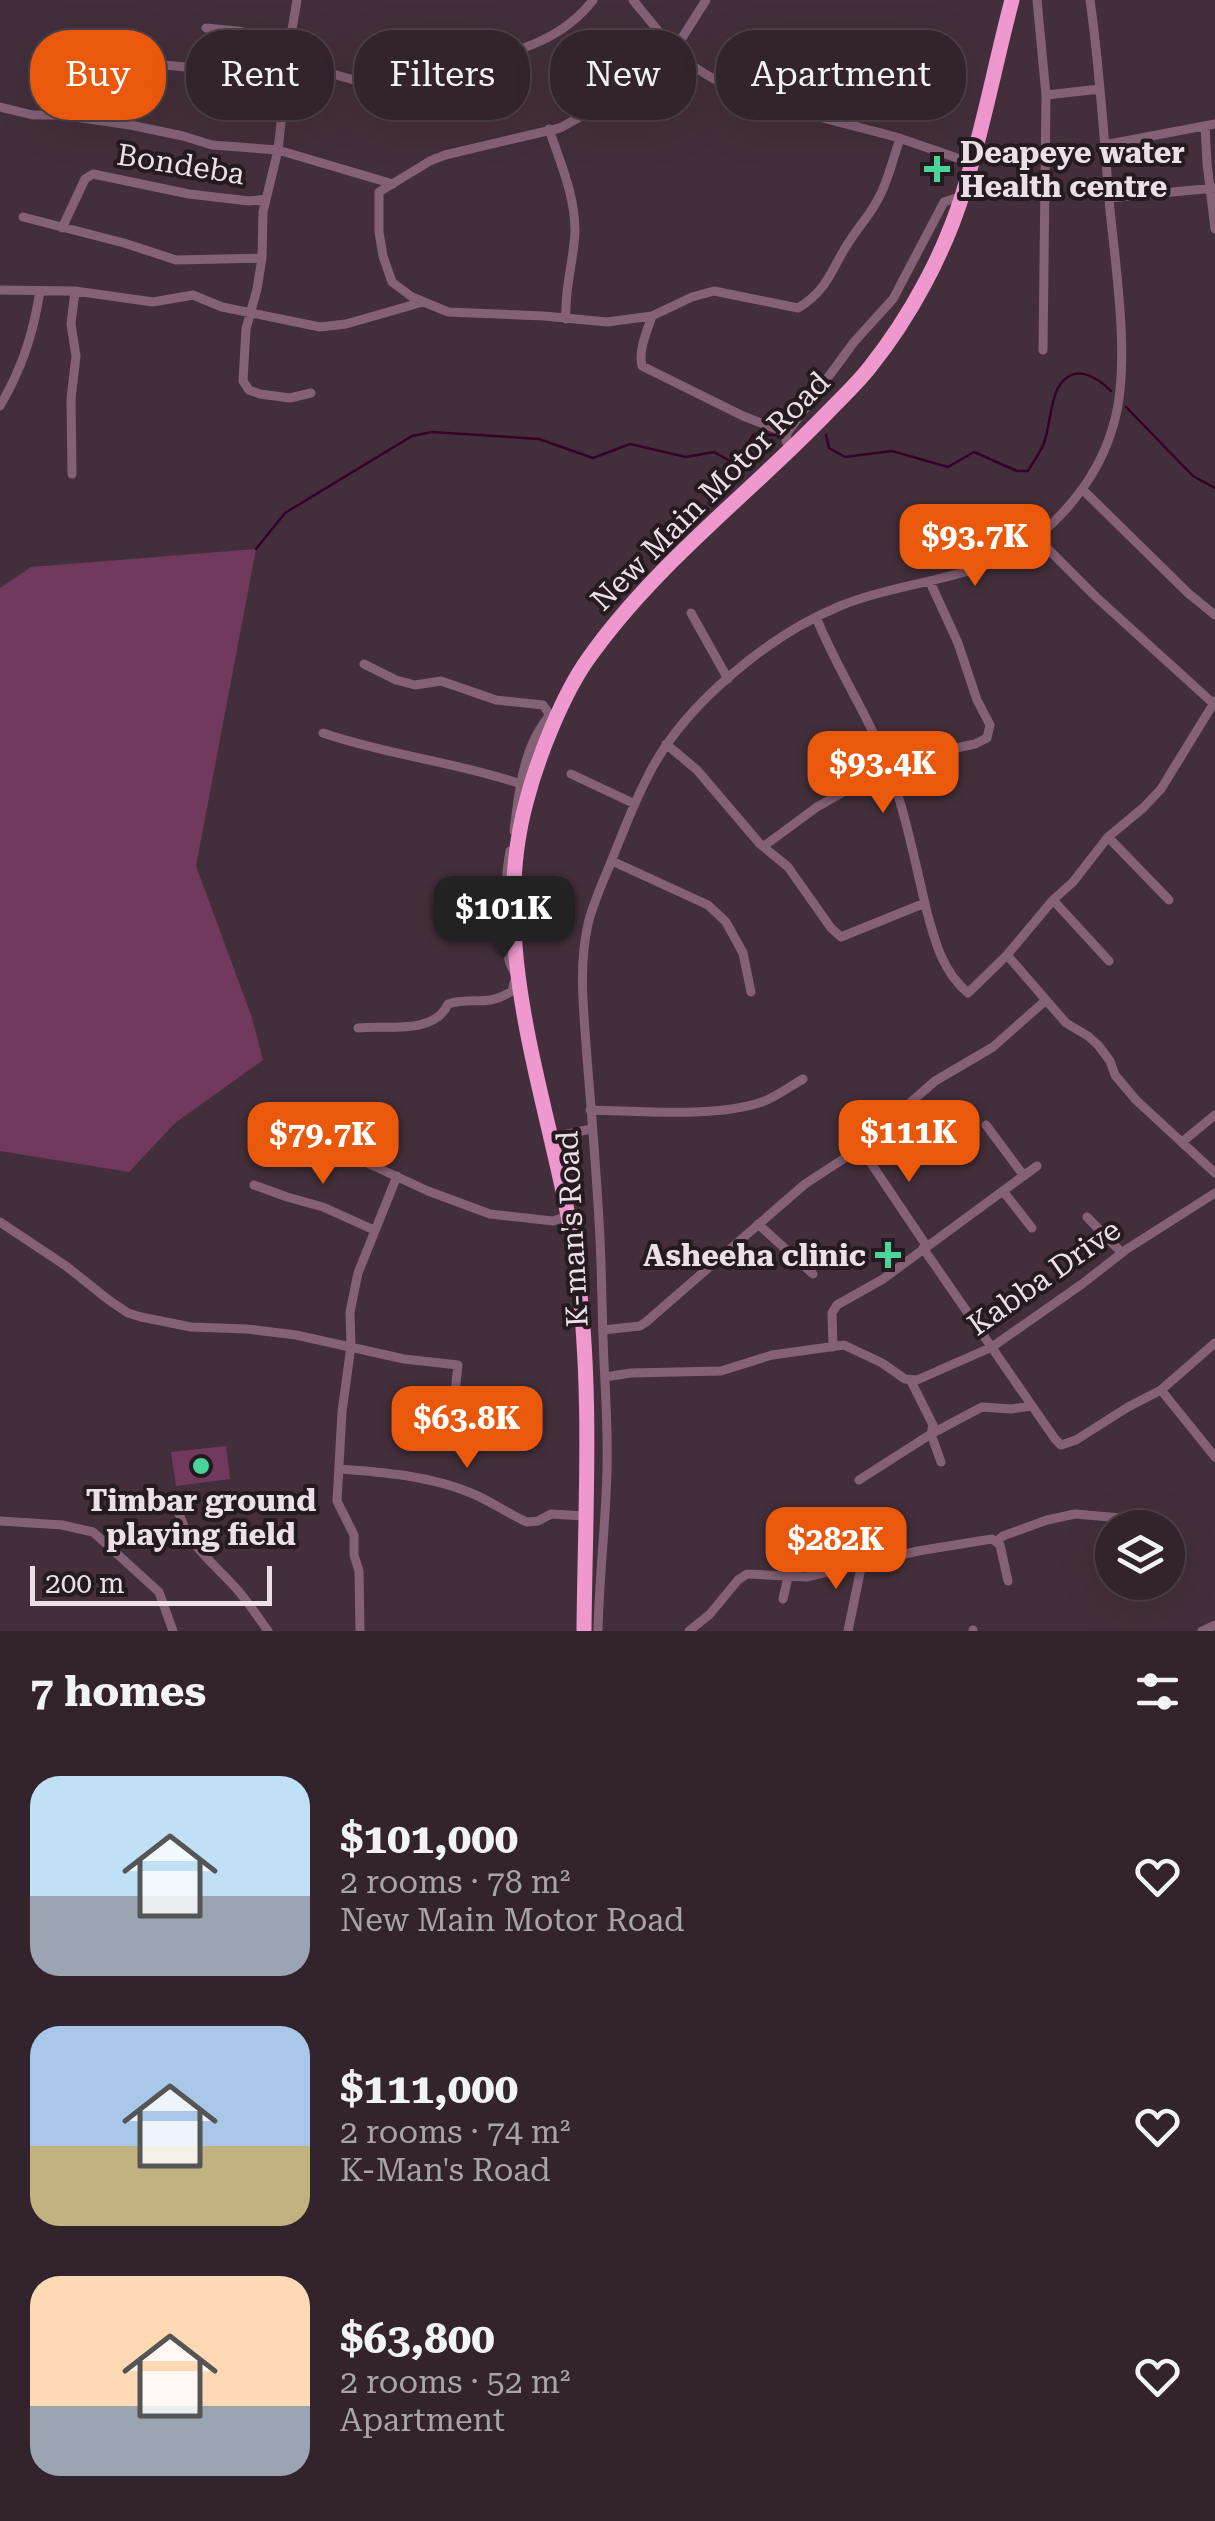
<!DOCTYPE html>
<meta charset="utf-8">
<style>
:root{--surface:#32232c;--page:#3d2f38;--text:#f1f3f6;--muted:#a8a4a9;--line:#4d4048;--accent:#ea580c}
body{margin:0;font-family:"Roboto Serif",serif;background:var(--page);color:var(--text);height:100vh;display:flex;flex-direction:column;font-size:38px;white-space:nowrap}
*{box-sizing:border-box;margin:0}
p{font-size:32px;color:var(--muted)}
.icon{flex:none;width:55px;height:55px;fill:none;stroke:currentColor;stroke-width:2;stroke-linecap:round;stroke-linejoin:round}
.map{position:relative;height:1631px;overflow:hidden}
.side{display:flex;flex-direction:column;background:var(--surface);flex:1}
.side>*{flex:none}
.banner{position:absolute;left:30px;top:30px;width:1155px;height:90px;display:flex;gap:20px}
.tools{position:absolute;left:1095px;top:1510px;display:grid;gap:20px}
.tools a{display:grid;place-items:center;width:90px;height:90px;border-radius:50%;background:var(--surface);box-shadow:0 10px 40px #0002,0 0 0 2px var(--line);font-size:50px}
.scale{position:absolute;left:30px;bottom:25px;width:242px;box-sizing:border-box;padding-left:10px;border:5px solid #ecdfe7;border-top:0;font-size:28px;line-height:35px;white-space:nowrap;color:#ecdfe7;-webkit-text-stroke:8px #241a20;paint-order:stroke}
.price{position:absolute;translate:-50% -85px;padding:0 22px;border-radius:20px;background:var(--accent);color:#fff;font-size:32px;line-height:65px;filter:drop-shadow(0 2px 5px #0008)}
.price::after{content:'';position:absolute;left:50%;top:60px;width:30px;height:22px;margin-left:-15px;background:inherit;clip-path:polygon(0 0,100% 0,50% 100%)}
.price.selected{background:#222;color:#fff}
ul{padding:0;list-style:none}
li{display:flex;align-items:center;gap:30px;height:250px;padding:0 30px}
li span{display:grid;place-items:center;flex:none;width:280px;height:200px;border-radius:30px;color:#555}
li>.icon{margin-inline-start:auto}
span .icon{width:120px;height:120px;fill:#fffc;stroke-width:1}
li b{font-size:42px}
h2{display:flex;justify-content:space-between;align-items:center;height:120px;padding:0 30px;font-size:42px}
.chip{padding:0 35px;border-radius:40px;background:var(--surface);box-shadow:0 10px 40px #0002,0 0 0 2px var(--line);font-size:35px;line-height:90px}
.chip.selected{background:var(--accent);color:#fff}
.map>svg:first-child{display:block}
.green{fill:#713a5d}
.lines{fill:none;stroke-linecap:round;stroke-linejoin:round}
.stream{stroke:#380028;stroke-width:2.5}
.street{stroke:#856176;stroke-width:9}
.highway{stroke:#ef98ce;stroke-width:15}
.poi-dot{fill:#4ad49c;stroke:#241a20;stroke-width:4}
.labels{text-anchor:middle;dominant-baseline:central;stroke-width:8;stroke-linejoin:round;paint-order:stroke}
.poi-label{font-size:30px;font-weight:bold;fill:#ecdfe7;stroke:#241a20;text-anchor:start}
.street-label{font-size:30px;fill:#ecdfe7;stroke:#241a20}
</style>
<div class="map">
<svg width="1215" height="1631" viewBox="0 0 1215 1631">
<rect width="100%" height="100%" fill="#432f3b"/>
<path class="green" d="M256 549 196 866 251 1015 263 1060 175 1123 129 1172 0 1151V588L31 567Z
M226 1446 230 1479 176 1486 171 1452Z"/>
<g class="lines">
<path class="stream" d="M1126 407 1193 476 1215 488
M826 435 829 448 845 457 892 451 948 467 974 452 1017 471H1028C1033 462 1040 453 1044 443 1050 426 1050 403 1058 388 1073 362 1096 376 1111 391
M256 549 285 513 412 436 432 432 539 439 593 458 630 444 686 457 714 452 730 461H739L753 435H781"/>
<path class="street" d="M297 0 290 41 278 150 263 212 262 258 257 289 246 329 243 381 249 390 260 394 290 398 311 393
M633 0C648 18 672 50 689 63 741 103 836 120 899 138 923 146 947 155 972 163
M1037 0 1046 95 1043 350
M206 28 237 31 290 41
M67 44 144 63 286 77
M675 49 706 0
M288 60C323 70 356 84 392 86 407 87 422 78 436 73 493 55 554 51 593 0
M691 65 649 89 605 103 560 128 445 155 430 161 379 192V232L383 256 392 282 412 297 448 312 544 316 607 322 652 316 692 297 714 291 798 308C829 290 832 266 851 239 858 228 867 218 874 206 887 186 892 161 900 139
M1046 95 1100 89
M0 107 33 115H61L130 125 183 136 212 145 278 150 393 184
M1205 126 1207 163 1215 229
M549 129C560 162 575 195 575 231 574 261 564 288 566 319
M1104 145 1215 124
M1109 198 1215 188
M23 217 124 243 176 260 262 258
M62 228 85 179 93 174 189 194 249 201 266 199
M0 290 75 291 153 302 193 295 222 307 320 327 346 324 423 302
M652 316C647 332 638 350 642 366L743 416 787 433
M0 406C22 368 33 335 40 291
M790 449 786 441 787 433 854 342 893 299 944 202 962 196
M72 474 71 399 76 356 71 324 75 291
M1083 490 1188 593 1215 615
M1036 537 1096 597 1215 705
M691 613 728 679
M816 617C833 660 858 699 877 741 903 795 913 855 927 912 935 942 943 972 968 993L1007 955 1053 900 1073 882 1108 837 1143 808 1161 789 1215 701
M364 664 396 680 415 685 441 681 496 700 543 705 550 715
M323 733C387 755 456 762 521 784
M666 744 697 770 760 844 788 867 831 928 841 937 925 903
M571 774 635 804
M514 831C519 792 523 746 550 715
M1108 837 1169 900
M764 846 817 807 861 782 932 753 975 744 987 738 990 725 977 700 958 643 930 582
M510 851C505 880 498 950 515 973
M612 861 708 905 726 922 743 953 751 992
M1053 900 1109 961
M1046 1000 1066 1023 1088 1036 1098 1045 1110 1061 1115 1075 1136 1100 1215 1173
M358 1028C386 1025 435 1035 448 1004 475 996 485 1008 512 991L515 980
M590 1110C641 1111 714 1118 762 1102 776 1097 789 1087 803 1079
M986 1125 1024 1176
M558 1136 591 1129
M279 1142 327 1148 352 1156 428 1191 490 1214 553 1221 568 1216
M1182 1142 1215 1115
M860 1147 926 1245
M254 1185 287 1197 323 1207 374 1230
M1003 1191 1032 1228
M1087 1217 1122 1253
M0 1222 66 1266 110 1301 128 1313 141 1317 191 1327 247 1329 296 1335 404 1359 458 1365 453 1410
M758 1224 813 1274
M923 1248 1055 1439 1061 1445 1076 1440 1128 1407 1161 1390 1215 1343
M603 1330 640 1326 646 1322 805 1184 854 1152 935 1081 993 1047 1046 1000 1007 955
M833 1347 832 1313 837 1305 883 1279 1037 1166
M605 1377 631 1373 721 1371 772 1355 844 1345 882 1363 905 1379 917 1380 992 1347 1082 1284 1127 1249 1215 1193
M1161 1390 1215 1457
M941 1462 931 1434 982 1407 1011 1409 1032 1406
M339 1469C382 1472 431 1476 471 1493 491 1501 508 1514 527 1522L538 1521 551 1514 584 1516
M859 1480 931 1434 933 1425 911 1381
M178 1510C187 1544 212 1562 234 1586 247 1600 257 1616 268 1631
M0 1521 62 1525 93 1532 159 1592 173 1631
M997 1541 1003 1536 1047 1520 1075 1514 1133 1519
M783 1599 788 1577
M973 1630V1631
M360 1631 359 1571 354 1555V1535L337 1501 342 1412 351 1346 350 1312 358 1273 397 1176
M598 1631C599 1577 606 1523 607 1469 608 1434 606 1398 604 1363 602 1322 602 1280 600 1239 597 1179 592 1118 587 1058 584 1013 578 968 588 924 593 903 603 882 611 862 623 832 634 802 649 774 684 705 769 635 840 606 885 588 932 583 978 568 1043 548 1099 484 1115 419 1130 361 1116 270 1110 210 1104 140 1100 69 1090 0
M689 1631 710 1614 738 1580 747 1574 806 1577 918 1551 992 1539 1000 1545 1008 1581
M848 1631 862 1563
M1202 1631 1215 1625"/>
<path class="highway" d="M584 1631C585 1511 593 1389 577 1270 557 1116 483 956 527 799 538 757 563 694 588 659 654 565 748 495 827 413 841 398 857 384 870 367 910 317 944 254 963 193 983 130 995 64 1012 0"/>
</g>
<g class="poi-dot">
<path d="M932 154h10v10h10v10h-10v10h-10v-10h-10v-10h10z"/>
<path d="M883 1240h10v10h10v10h-10v10h-10v-10h-10v-10h10z"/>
<circle cx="201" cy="1466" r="10"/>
</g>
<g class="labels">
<g class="poi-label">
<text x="960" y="152">Deapeye water<tspan x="960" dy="34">Health centre</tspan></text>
<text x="866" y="1255" text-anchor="end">Asheeha clinic</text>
<text x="201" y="1500" text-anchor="middle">Timbar ground<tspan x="201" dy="34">playing field</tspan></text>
</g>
<g class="street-label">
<text transform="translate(181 164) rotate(9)">Bondeba</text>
<text transform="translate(710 491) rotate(-45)">New Main Motor Road</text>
<text transform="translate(572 1229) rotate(-93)">K-man's Road</text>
<text transform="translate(1044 1277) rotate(-35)">Kabba Drive</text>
</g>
</g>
</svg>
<div class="tools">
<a><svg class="icon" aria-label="layers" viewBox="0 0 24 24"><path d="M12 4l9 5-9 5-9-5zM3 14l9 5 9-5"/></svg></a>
</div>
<div class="scale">200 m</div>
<b class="price" style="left:975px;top:589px">$93.7K</b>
<b class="price" style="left:883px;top:816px">$93.4K</b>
<b class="price selected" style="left:504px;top:961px">$101K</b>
<b class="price" style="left:909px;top:1185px">$111K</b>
<b class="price" style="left:323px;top:1187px">$79.7K</b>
<b class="price" style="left:467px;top:1471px">$63.8K</b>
<b class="price" style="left:836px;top:1592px">$282K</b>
<div class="banner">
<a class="chip selected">Buy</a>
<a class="chip">Rent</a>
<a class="chip">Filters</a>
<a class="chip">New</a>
<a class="chip">Apartment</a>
</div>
</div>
<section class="side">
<h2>7 homes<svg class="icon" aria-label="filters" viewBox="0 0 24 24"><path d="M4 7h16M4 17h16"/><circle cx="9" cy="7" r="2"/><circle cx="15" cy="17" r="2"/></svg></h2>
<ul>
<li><span style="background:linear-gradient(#bfe0f5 60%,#9aa5b1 0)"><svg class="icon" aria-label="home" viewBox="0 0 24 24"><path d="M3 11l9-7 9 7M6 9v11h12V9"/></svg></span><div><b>$101,000</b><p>2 rooms · 78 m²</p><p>New Main Motor Road</p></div><svg class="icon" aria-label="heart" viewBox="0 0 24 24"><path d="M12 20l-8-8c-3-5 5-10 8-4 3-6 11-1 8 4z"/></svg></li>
<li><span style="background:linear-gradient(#a9c7e8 60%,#c2b280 0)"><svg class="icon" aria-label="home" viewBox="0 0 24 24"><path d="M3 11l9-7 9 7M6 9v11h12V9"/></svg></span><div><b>$111,000</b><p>2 rooms · 74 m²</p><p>K-Man's Road</p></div><svg class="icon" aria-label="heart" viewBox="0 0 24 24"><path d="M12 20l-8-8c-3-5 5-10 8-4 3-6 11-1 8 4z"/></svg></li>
<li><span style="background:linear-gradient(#ffd9b3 65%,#9aa5b1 0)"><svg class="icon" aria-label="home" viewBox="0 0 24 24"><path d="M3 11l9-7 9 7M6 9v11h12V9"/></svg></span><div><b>$63,800</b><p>2 rooms · 52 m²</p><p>Apartment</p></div><svg class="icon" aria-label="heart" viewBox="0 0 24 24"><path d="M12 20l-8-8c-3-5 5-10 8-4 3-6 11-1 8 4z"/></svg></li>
</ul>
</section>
